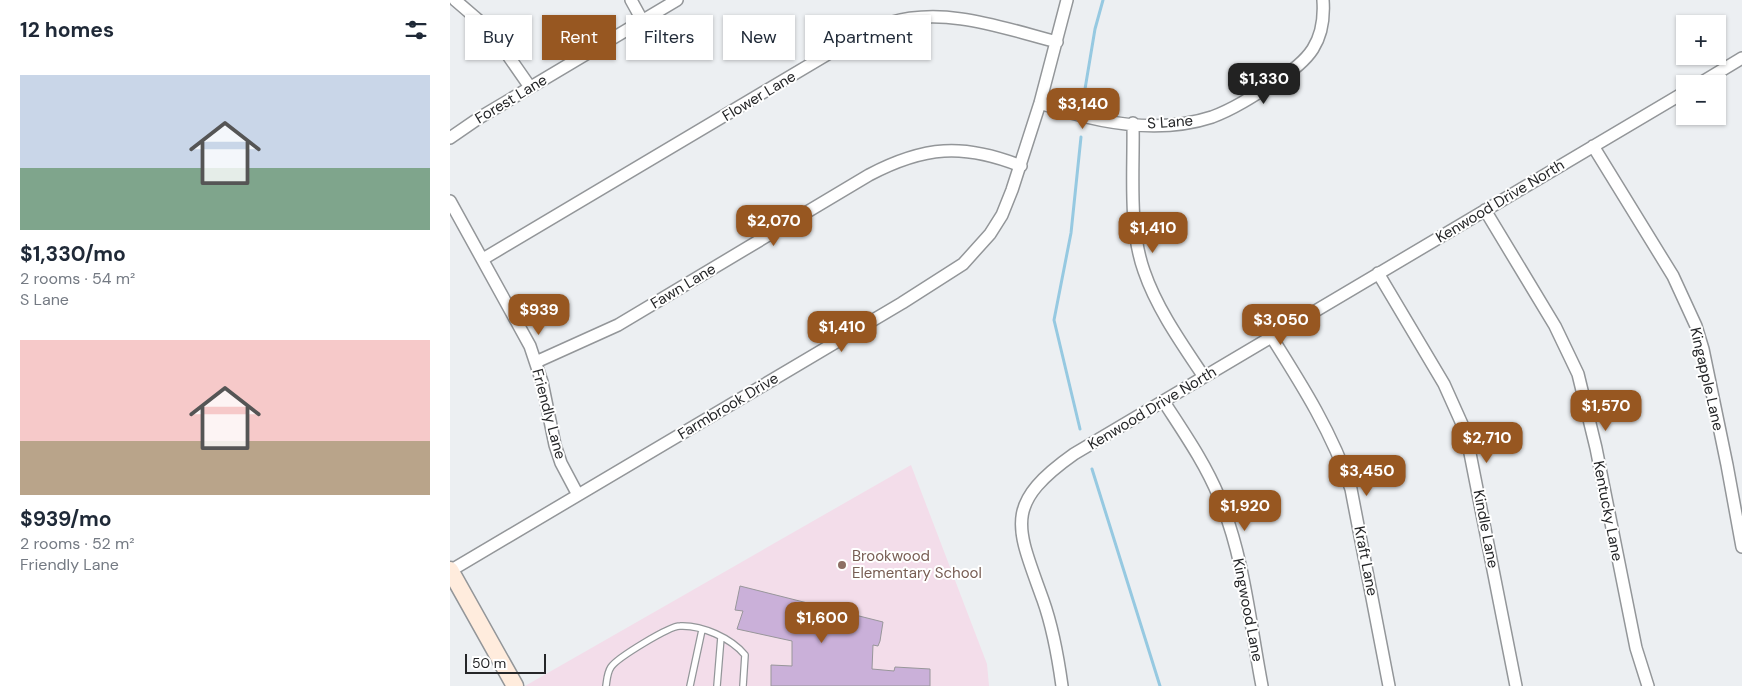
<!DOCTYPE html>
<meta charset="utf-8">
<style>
:root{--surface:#fff;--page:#f6f6f7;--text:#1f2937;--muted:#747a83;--accent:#975721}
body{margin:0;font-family:"DM Sans",sans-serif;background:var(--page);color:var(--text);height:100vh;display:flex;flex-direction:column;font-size:19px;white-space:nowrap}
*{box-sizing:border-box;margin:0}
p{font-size:16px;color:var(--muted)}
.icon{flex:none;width:28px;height:28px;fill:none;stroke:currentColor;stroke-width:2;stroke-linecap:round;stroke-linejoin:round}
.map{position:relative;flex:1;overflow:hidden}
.sheet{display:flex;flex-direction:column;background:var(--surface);width:450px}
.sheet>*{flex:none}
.banner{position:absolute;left:15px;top:15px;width:475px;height:45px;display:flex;gap:10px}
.controls{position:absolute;left:1226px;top:15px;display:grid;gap:10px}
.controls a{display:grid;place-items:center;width:50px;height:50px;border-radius:0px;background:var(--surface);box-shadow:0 1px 4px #0004;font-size:25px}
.scale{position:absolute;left:15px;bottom:12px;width:81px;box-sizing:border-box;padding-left:5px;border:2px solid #252628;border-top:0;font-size:14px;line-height:18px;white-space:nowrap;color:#252628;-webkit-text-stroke:4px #fff;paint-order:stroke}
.price{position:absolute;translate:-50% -42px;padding:0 11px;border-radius:10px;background:var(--accent);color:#fff;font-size:16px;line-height:32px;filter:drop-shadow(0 1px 2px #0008)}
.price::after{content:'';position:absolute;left:50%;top:30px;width:15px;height:11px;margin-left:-8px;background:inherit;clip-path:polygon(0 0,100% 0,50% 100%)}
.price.on{background:#222;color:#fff}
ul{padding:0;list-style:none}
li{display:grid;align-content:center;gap:10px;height:265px;padding:0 20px}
li span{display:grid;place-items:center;height:155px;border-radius:0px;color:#555}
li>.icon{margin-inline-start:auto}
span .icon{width:90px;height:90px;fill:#fffc;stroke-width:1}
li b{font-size:21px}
h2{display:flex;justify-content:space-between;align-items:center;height:60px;padding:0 20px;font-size:21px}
.pill{padding:0 18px;border-radius:0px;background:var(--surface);box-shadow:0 1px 4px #0004;font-size:18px;line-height:45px}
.pill.on{background:var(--accent);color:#fff}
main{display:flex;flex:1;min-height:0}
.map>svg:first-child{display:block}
.education{fill:#f3ddea}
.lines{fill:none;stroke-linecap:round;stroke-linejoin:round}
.stream{stroke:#96c9e1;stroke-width:3}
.building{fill:#cab0d9;stroke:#98969a}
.lane-casing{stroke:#939699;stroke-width:8}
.street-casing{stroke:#939699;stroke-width:14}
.secondary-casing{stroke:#939699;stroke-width:19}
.lane{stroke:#fff;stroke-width:5.5}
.street{stroke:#fff;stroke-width:11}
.secondary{stroke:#ffecdd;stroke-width:16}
.education-dot{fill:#8d6e63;stroke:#fff;stroke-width:2}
.labels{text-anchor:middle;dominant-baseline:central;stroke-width:4;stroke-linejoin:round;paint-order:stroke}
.street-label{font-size:15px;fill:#252628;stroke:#fff}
.education-label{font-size:15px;fill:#785e54;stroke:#fff;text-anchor:start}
</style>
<main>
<section class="sheet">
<h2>12 homes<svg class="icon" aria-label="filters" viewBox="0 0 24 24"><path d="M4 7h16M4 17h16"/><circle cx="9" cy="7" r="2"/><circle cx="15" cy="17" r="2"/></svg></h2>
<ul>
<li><span style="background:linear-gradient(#c9d6e8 60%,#7fa58c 0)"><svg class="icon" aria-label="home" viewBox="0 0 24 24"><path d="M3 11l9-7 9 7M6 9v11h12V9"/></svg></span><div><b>$1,330/mo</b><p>2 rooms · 54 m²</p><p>S Lane</p></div></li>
<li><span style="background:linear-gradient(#f6c9c9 65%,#b9a48a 0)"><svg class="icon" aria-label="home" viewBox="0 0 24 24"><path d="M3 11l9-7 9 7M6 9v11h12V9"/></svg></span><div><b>$939/mo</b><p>2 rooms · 52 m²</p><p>Friendly Lane</p></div></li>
</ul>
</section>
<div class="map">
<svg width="1292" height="686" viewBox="0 0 1292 686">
<rect width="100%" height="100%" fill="#eceff2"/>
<path class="education" d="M461 465 537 664 539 686H75Z"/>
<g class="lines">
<path class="stream" d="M635 89 645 29 653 0
M630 429 604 320 621 233 631 137
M642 469 710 686"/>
</g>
<path class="building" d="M290 586 433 622 430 641 428 646 423 645 422 669 444 671 445 667 480 669V686H321V665L342 666V641L287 629 293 611 285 610Z"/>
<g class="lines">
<g class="lane-casing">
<path id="lane" d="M156 686C157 680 157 673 161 667 167 658 219 626 230 626 252 625 281 638 295 655L293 686
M240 686 252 630
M267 686 271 637"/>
</g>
<g class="street-casing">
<path id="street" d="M5 0 41 31 80 87
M181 0 192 20
M1249 84 1292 58
M590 103C643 122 707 135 762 117 784 109 805 95 825 82 859 61 876 42 873 0
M683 123C684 171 678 226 694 271 707 309 732 344 754 377
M0 138 29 118 227 0
M1143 146 1223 276 1246 326 1253 349 1277 465 1292 547
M0 201 80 346 92 382 105 445 111 463 128 495
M1035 210 1105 326 1128 374 1146 448 1186 648 1198 686
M33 259 388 48C404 39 421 29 439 23 495 6 553 28 607 42
M928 273 994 384 1016 433 1066 686
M821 336C852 385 883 434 901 489L939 686
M86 362 168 325 419 175C474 146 513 143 571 166
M714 402C734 433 755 463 769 497 794 556 800 624 812 686
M0 571 452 303 513 264 540 234 552 215 562 190 590 103 617 0
M612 686C608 657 603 628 593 600 567 527 552 505 624 454L1235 92"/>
</g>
<g class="secondary-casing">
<path id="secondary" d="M0 570 65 686"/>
</g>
<use href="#lane" class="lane"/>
<use href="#street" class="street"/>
<use href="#secondary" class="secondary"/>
</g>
<circle class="education-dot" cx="392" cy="565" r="5"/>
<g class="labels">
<g class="street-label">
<text transform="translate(309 96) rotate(-31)">Flower Lane</text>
<text transform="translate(61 99) rotate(-31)">Forest Lane</text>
<text transform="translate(720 122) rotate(-4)">S Lane</text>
<text transform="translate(1050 201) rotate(-31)">Kenwood Drive North</text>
<text transform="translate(233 286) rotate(-31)">Fawn Lane</text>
<text transform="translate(1257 379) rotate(77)">Kingapple Lane</text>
<text transform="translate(278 406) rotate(-31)">Farmbrook Drive</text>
<text transform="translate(702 408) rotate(-31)">Kenwood Drive North</text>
<text transform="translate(99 414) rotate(75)">Friendly Lane</text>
<text transform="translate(1158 511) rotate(79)">Kentucky Lane</text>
<text transform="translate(1036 529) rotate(79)">Kindle Lane</text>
<text transform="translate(916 561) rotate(79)">Kraft Lane</text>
<text transform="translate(798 610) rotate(79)">Kingwood Lane</text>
</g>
<g class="education-label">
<text x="402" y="556">Brookwood<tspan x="402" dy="17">Elementary School</tspan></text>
</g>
</g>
</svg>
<div class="controls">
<a>+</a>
<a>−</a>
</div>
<div class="scale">50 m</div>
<b class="price on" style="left:814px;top:105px">$1,330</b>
<b class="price" style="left:633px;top:130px">$3,140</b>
<b class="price" style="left:324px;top:247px">$2,070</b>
<b class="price" style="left:703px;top:254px">$1,410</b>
<b class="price" style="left:89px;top:336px">$939</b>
<b class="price" style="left:831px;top:346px">$3,050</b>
<b class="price" style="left:392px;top:353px">$1,410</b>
<b class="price" style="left:1156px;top:432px">$1,570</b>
<b class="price" style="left:1037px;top:464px">$2,710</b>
<b class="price" style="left:917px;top:497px">$3,450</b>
<b class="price" style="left:795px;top:532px">$1,920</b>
<b class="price" style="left:372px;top:644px">$1,600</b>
<div class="banner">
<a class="pill">Buy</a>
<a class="pill on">Rent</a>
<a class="pill">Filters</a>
<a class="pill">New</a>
<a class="pill">Apartment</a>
</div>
</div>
</main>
